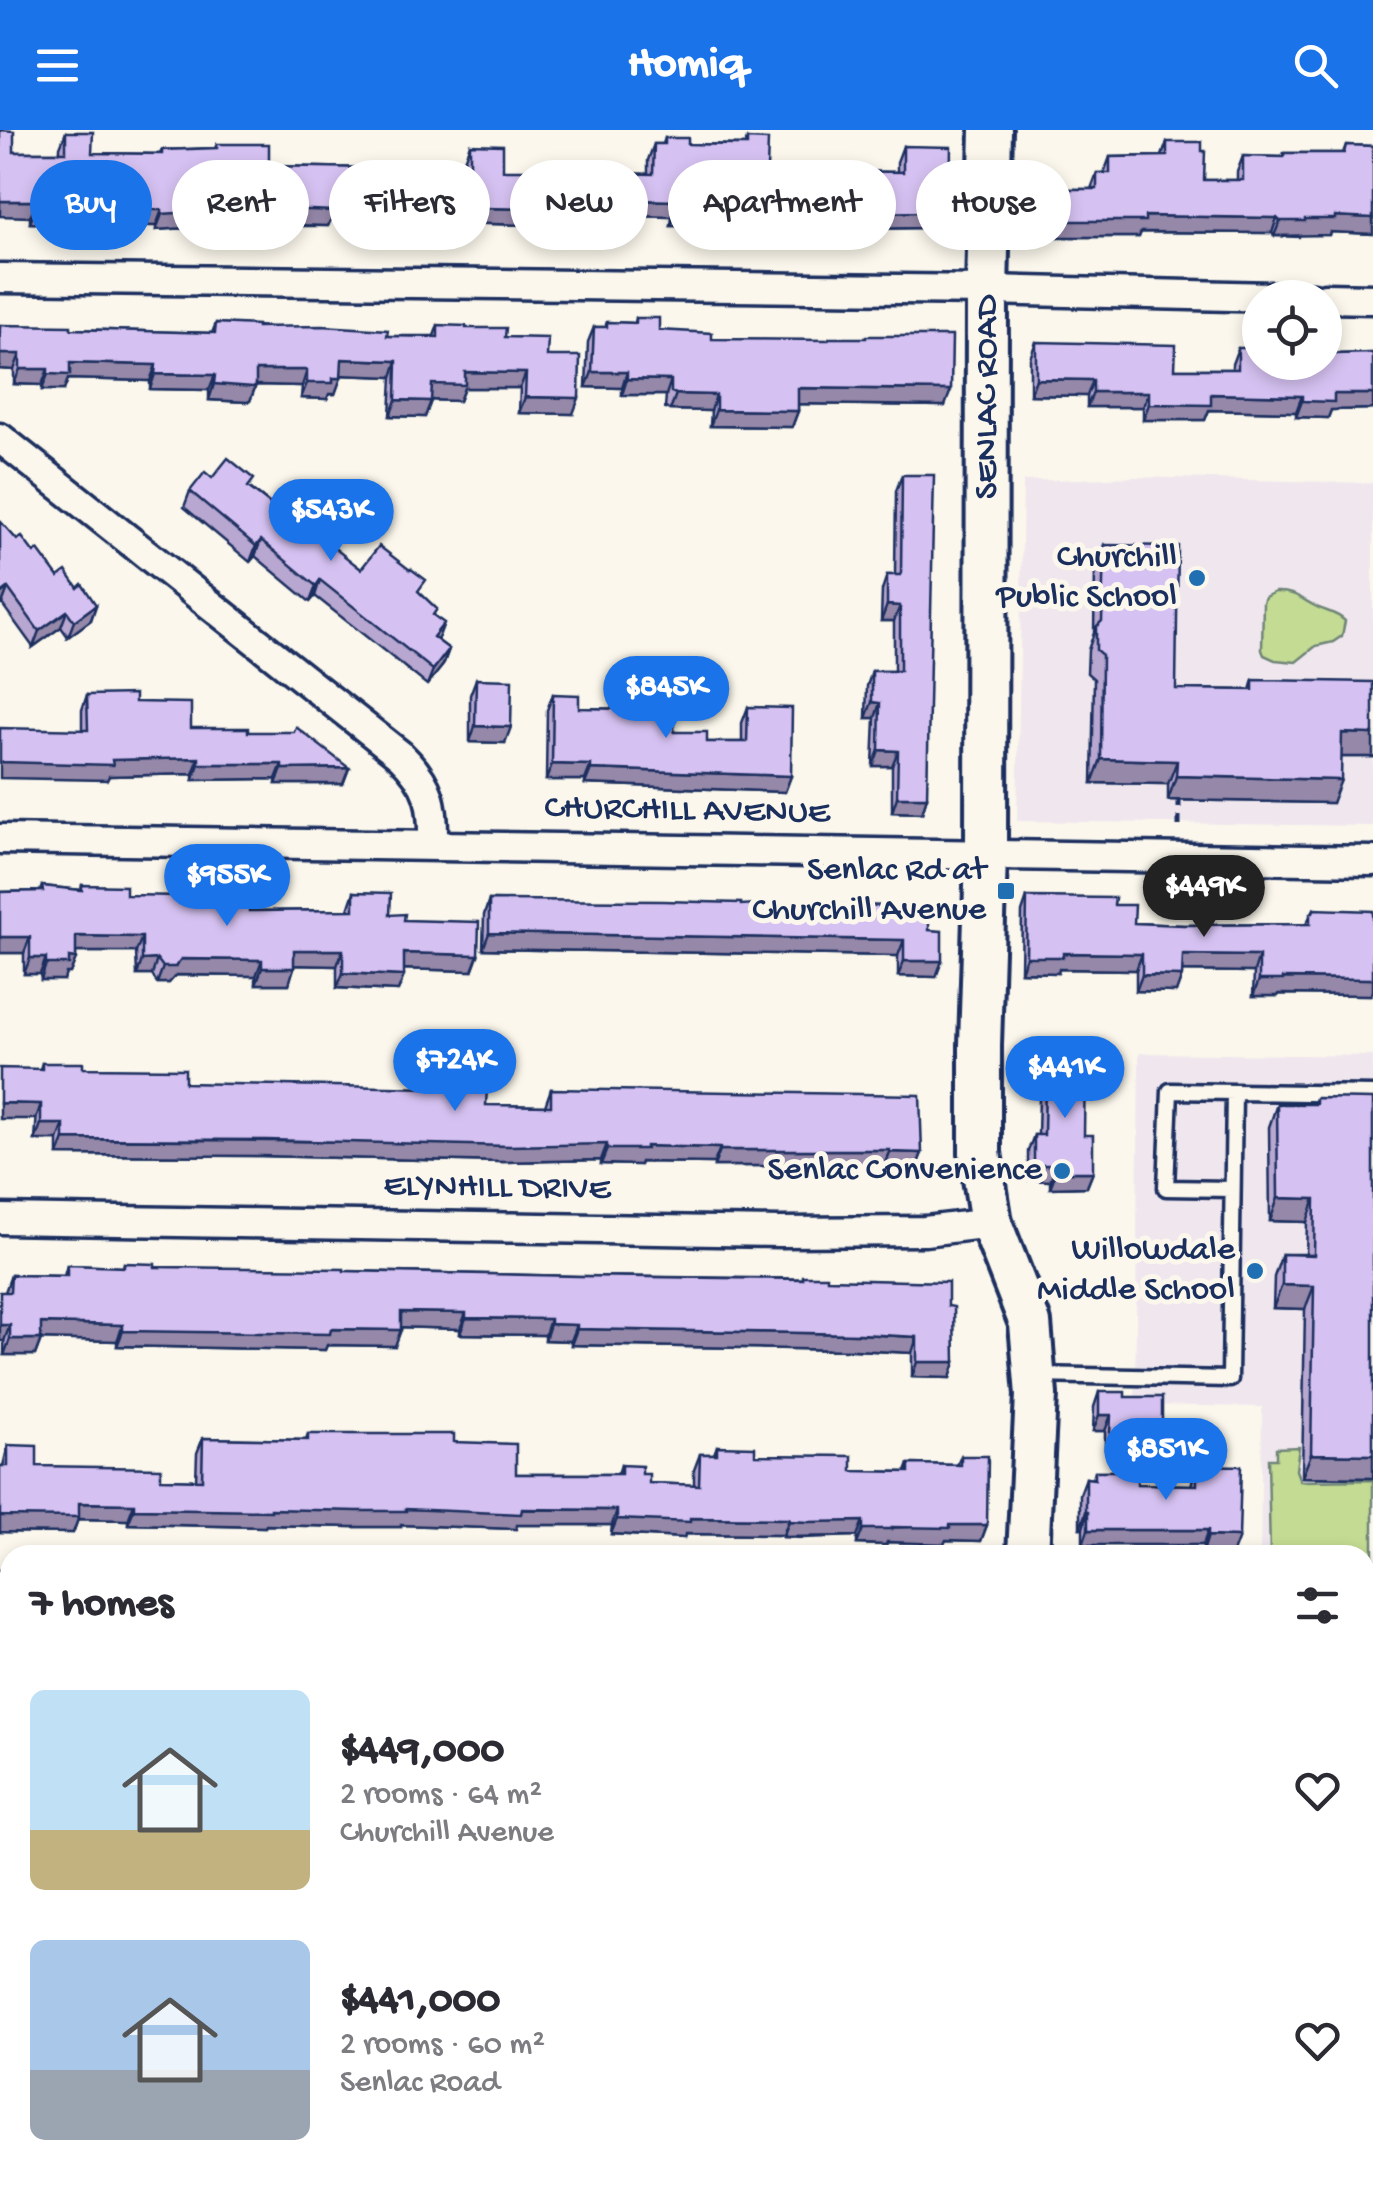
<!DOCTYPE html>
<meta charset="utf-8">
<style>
:root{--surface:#fff;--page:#f7f7f7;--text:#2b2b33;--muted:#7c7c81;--accent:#1a73e8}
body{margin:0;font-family:"Gochi Hand",sans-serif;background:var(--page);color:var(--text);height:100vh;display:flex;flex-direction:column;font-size:38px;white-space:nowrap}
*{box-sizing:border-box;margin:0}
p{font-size:32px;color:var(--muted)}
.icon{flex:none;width:55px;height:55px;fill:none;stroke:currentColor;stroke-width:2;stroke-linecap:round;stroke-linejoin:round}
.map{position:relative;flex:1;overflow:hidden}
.details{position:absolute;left:0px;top:1415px;width:1375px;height:642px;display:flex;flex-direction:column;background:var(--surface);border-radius:30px 30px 0 0;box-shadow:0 5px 15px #0003}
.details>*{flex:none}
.hud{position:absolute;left:30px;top:30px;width:1315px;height:90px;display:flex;gap:20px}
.controls{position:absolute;left:1242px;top:150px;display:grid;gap:20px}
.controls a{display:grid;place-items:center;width:100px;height:100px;border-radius:50%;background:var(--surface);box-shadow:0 5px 15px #0003;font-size:50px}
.price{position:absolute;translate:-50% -85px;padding:0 22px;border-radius:35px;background:var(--accent);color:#fff;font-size:32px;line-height:65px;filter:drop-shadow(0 2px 5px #0008)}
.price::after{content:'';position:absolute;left:50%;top:60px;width:30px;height:22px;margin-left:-15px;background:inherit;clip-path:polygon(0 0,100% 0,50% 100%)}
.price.active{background:#222;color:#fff}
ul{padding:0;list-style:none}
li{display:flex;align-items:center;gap:30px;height:250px;padding:0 30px}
li span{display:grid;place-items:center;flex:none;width:280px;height:200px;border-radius:15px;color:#555}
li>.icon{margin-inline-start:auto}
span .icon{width:120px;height:120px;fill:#fffc;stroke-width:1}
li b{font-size:42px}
h2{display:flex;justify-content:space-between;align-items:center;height:120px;padding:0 30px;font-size:42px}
.tag{padding:0 35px;border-radius:45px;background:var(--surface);box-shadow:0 5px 15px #0003;font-size:35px;line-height:90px}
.tag.active{background:var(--accent);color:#fff}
header{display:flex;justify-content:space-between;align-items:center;height:130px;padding:0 30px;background:var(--accent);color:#fff;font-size:45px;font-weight:700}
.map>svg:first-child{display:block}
.built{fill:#f0e7ee}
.green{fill:#c3db92;stroke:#6f8578;stroke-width:2.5}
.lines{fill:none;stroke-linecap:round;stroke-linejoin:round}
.lane-casing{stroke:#1b2f5e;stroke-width:21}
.street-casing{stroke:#1b2f5e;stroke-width:35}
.secondary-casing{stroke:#1b2f5e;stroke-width:48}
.path{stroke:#1b2f5e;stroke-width:5;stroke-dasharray:10 8;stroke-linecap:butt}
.lane{stroke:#fbf7ec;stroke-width:14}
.street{stroke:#fbf7ec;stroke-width:28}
.secondary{stroke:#fbf7ec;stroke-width:40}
.wall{fill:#b8a7d0;stroke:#1b2f5e;stroke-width:2.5}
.shaded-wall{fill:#9688a9;stroke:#1b2f5e;stroke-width:2.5}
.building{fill:#d6c2f2;stroke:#1b2f5e;stroke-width:2.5}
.poi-dot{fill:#1f6fb2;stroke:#fbf7ec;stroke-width:4}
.labels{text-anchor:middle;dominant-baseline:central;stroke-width:10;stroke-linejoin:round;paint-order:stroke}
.street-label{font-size:35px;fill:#1b2f5e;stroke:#fbf7ec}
.poi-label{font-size:35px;fill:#1b2f5e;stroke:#fbf7ec;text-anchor:end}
</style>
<header><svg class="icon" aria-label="menu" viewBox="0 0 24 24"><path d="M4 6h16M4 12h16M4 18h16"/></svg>Homiq<svg class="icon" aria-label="search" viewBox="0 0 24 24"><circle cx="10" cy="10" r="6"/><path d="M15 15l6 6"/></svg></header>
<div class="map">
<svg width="1373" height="2057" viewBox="0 0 1373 2057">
<rect width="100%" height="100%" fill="#fbf7ec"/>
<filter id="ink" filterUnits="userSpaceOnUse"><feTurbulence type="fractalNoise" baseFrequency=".01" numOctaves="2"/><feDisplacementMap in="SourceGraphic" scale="20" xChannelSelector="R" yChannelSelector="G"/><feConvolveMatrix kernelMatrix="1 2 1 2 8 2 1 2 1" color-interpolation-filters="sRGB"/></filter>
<g filter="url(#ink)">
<path class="built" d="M1134 347 1373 353V696L1017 691 1023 351Z
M1139 923 1373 926V1450H1365V1425H1260L1262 1277 1135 1275Z"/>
<path class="green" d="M1275 462C1293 461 1300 468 1315 476 1326 482 1336 482 1345 491L1342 506 1333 512 1316 516 1296 532 1275 530 1264 525 1262 520 1263 472 1265 467Z
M1299 1317 1296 1340 1300 1351 1373 1350V1429H1365V1425H1270L1268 1329H1276V1318Z"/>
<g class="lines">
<g class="lane-casing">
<path id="lane" d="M1232 1059 1166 1058 1170 961 1373 964
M1035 1245 1230 1249 1234 962"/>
</g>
<g class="street-casing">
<path id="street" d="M0 148 987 160 1314 168
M1325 168 1373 169
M0 308 400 625C431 655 434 675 433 716
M0 709 1373 731
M0 1089 780 1102 925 1101 991 1093
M0 1456H10
M1365 1480H1373
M0 2029H10
M1035 2048 1373 2050"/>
</g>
<g class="secondary-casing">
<path id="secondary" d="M991 0 987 160 986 725 980 915V1023L991 1093 1030 1193 1036 1265 1028 1425
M1017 2057V2048"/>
</g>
<path class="path" d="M1179 696V670"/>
<use href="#lane" class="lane"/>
<use href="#street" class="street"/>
<use href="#secondary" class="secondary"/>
</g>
<path class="wall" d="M66 2 92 23 160 24 162 20 215 18 217 14 269 36 464 40V30L470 14 503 40 648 44V30L654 14H663L665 8 688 14 745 15 747 9 767 40 897 42V32L903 16 950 79 944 95H924L923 98 856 99 855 88 819 89 816 98H794L793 89 737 88 734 96H671L672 87 633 86 628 100 528 99V95L373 91V88L332 87 328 96H304L294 95 295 72H242L236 90H190L187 98 156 100V96L30 93V87L14 22H60V17Z
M1167 12 1204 50H1237V42L1243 26 1282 27 1284 23H1343L1346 15 1373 16V104L1330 102 1329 105 1300 104 1299 107 1274 106 1272 103 1141 102 1139 107H1036V75L1041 59H1091L1097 43H1104L1110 27 1162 26Z
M636 188 659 200 712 209 945 276 798 274V281L792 297 710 296 711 281 670 280 665 278 666 265H622V258L586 257 588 212 594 197H605L607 192 635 193Z
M216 193 387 206H434L438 195 466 198 505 207 547 226 573 284 519 283 520 258H464L459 271 431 270 425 287 390 286 392 247 341 245 335 264H329L327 269 301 268 302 256 256 255 250 271 247 272 209 270V260L150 259V251L68 249 64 260H42V255L14 254V240L0 239V195L71 199 212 203Z
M1036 212 1175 239H1232V234L1238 218 1335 224 1373 223V279L1331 280 1328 288 1296 287V282L1209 280 1205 290H1143V277H1087V266L1030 265V228Z
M902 345 927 667 922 683 892 682V636H873L875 588H866L867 556 872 541H894V491H881L882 460 887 445H895L896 361Z
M212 348 251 359 296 394 361 439 421 464 435 486 437 510 449 519 443 535 427 555 315 466 310 472 255 426 250 432 184 377 190 361Z
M0 391 17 410 34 423 58 447 78 458 96 475 91 490 68 507 61 497 33 517 2 474 0 475Z
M1104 415 1176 559 1250 560 1253 550 1373 627H1341L1332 673 1168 670V654L1092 653 1094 549 1087 543 1088 520 1094 503 1095 438Z
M476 549 505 613 470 612V565Z
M553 564 579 578 628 579 665 575 674 602 707 612H742V593L748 577 791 646 785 662 585 654V650H546L547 580Z
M87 565 135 572 191 598 248 602 349 638 343 654H276V649L193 650V644L109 646 107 650 82 600V580Z
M82 755 126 765 249 781 348 780 354 762 390 785 404 790 478 825 472 841 404 839 398 861 337 858V836L294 835 289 854H256V846L176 845 169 853H157L152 845H137L136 822H76V828L70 843H66L64 850H41L40 844H24V823H0V762L40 761 42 756 81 760Z
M1027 767 1114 775 1134 793 1184 795 1306 794 1314 779 1371 865 1279 864 1278 866H1253L1254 842 1182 841 1176 862 1136 861V840L1059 839 1058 843 1021 842 1022 782Z
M489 770 741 775 929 800 936 847 898 846V826L483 819 484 785Z
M1050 931 1084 1005 1093 1042 1087 1057 1050 1058V1051L1028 1050V1021L1034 1005H1038L1039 967Z
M42 933 185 953 486 975 545 976 551 959 922 1023 916 1038H884V1036H714V1033L641 1032 640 1035 601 1034V1030L503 1032 261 1026 58 1025V1010H35L40 939Z
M1316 968 1373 1348 1302 1347 1305 1179 1273 1178 1274 1147 1282 1124H1306L1307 1092 1270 1091 1269 997 1277 974H1314Z
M124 1133 155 1137 578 1146 827 1149 948 1176 955 1232 950 1248 912 1247V1223L854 1220 571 1215V1211L545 1210V1205L460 1204V1199L401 1197 395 1216 327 1215 325 1220 117 1216V1211L41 1209 35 1225H4L5 1162 11 1145 64 1146 67 1135 123 1137Z
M1099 1262 1125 1267 1162 1308 1156 1324H1137L1131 1341 1137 1354 1191 1355 1197 1335 1233 1423 1203 1422V1415H1083V1398H1080V1364L1086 1348 1093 1349 1095 1341H1131L1105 1320V1301H1093L1094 1277Z
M308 1304 454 1312 516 1344H618L621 1335 642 1344 649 1353 694 1355V1340L700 1324H714L717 1316 755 1325 852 1341 906 1342 909 1334 957 1335 961 1326 987 1395 981 1411 946 1410 944 1414 887 1412 886 1415 857 1414V1406L802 1408 783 1407V1405L685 1404 684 1408 611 1404 612 1395H517L516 1399 401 1395V1397H352L266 1395 265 1397 128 1394V1390L78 1389 73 1403 0 1402V1336H3L8 1315 37 1336 161 1349 196 1350 197 1323 203 1308 306 1310Z"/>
<path class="shaded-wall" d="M242 56 300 57 295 72 237 71Z
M634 70 677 71 672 87 633 86 628 100 528 99 534 84Z
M0 71H36L30 87 0 86Z
M334 71 379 72 373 88 332 87 328 96 294 95 300 80Z
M739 72 799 73 793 89 737 88 734 96H671L677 80Z
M822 73H861L855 88 819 89 816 98H794L799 82Z
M192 74 242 75 236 90H190L187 98 156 100 162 84Z
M379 76 534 79 528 95 373 91Z
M36 77 162 80 156 96 30 93Z
M929 79H950L944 95H924L923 98 856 99 861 83Z
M1145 86 1277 88 1272 103 1141 102 1139 107H1036L1042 91Z
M1335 86 1373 88V104L1330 102 1329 105 1274 106 1280 91Z
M0 224H20L14 240 0 239Z
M342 229 397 231 392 247 337 245Z
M70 233 156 235 150 251 68 249 64 260H42L48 244Z
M20 239H48L42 255 14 254Z
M256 240H307L302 256 256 255 250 271 247 272 209 270 214 254Z
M465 242 526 243 520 258H464L459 271 426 270 432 254Z
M592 242H627L622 258 586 257Z
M155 244 215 245 209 260 150 259Z
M333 248H341L335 264H329L327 269 301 268 307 253Z
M627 249 671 250 666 265H622Z
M1036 249 1093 250 1087 266 1030 265Z
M798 258 951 260 945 276 792 274Z
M1093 262H1149L1143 277H1087Z
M676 264 716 265 711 281 670 280Z
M1211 264 1302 266 1296 282 1209 280 1205 290H1143L1149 274Z
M1334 264H1373V279L1331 280 1328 288 1296 287 1302 271Z
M525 267 579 268 573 284 519 283Z
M396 270 431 271 425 287 390 286Z
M716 280 798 281 792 297 710 296Z
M261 410 255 426 250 432 256 416Z
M320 450 315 466 310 472 316 456Z
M8 458 2 474 0 475V464Z
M96 475 91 490 68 507 74 491Z
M887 475 900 476 894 491H881Z
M67 481 61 497 33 517 39 501Z
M444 493 438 509 427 522 433 507Z
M449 519 443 535 427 555 433 540Z
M872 572 880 573 875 588H866Z
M475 596 511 597 505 613 470 612Z
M1342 603 1373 604V627H1333Z
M879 620 898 621 892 636H873Z
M199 628 193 644 109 646 107 650 0 648V632Z
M1101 629 1177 631 1168 654 1092 653Z
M199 634H282L276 649 193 650Z
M552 634 591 635 585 650H546Z
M349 638 343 654H276L282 639Z
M591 639 791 646 785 662 585 654Z
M1176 646 1341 650 1332 673 1168 670Z
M897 667H927L922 683 892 682Z
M489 803 904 810 898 826 483 819Z
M76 806 142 807 136 822H70Z
M0 807H30L24 823H0Z
M294 820H343L337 836 288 835Z
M404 823 478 825 472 841 398 839Z
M1063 823 1142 824 1136 840 1059 839 1058 843 1021 842 1026 827Z
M1183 825 1259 826 1254 842 1177 841Z
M69 827 76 828 70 843H66L64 850H41L46 834Z
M30 828H46L40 844H24Z
M157 829 152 845H137L142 830Z
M181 829 262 830 256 846 176 845 169 853H157L163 837Z
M904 831H942L936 847 898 846Z
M262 838H294L289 854H256Z
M343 843 404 846 398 861 337 858Z
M1142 845 1182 846 1176 862 1136 861Z
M1283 848 1373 849V861L1371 865 1279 864 1278 866H1253L1259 850Z
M0 973 41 974 36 989H0Z
M41 994H64L58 1010H35Z
M64 1009 607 1014 601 1030 503 1032 261 1026 58 1025Z
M646 1016 720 1018 714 1033 641 1032 640 1035 601 1034 607 1019Z
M720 1020H890L884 1036H714Z
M890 1022 922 1023 916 1038H884Z
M1034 1035H1056L1050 1051 1028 1050Z
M1056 1042H1093L1087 1057 1050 1058Z
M1278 1068 1315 1069 1307 1092 1270 1091Z
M1282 1155 1314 1156 1305 1179 1273 1178Z
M401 1182 466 1183 460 1199 396 1197Z
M466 1188 550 1189 545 1205 460 1204Z
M41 1193 123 1195 117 1211 35 1209Z
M550 1194 577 1195 571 1211 545 1210Z
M0 1195H10L4 1211H0Z
M331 1199 401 1200 395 1216 327 1215 325 1220 117 1216 123 1201Z
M577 1199 860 1204 917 1207 912 1223 854 1220 571 1215Z
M10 1209H41L35 1225H4Z
M917 1232H955L950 1248 912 1247Z
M1099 1285H1111L1105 1301H1093Z
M1137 1308H1162L1156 1324H1135Z
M1311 1324 1373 1325V1348L1302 1347Z
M79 1373 134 1374 128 1390 78 1389 73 1403 0 1402V1386Z
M134 1379H406L617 1380 612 1395H517L516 1399 401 1395V1397H352L266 1395 265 1397 128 1394Z
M1086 1382H1088L1083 1398H1080Z
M617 1389 690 1388 789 1389 783 1405 685 1404 684 1408 611 1404Z
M789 1391H863L857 1406 783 1407Z
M950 1395H987L981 1411 946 1410 944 1414 887 1412 886 1415 857 1414 863 1399Z
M1088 1400H1208L1203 1415H1083Z
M1208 1406 1239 1407 1233 1423 1203 1422Z
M0 1585 10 1586V1601H0Z
M1365 1611H1373V1627H1365Z
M0 1945H10V1961H0Z
M1365 1973H1373V1989H1365Z"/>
<path class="building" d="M0 0 14 1V22H66V2H93L92 23 162 24V20L217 18V14H269V36L470 40V14L503 15V40H609V43L653 44 654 14H665V8H688V14L735 15H747V9L768 10 767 40 903 42V16L951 17 950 79H929L928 82 861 83V73H822V82H799V73L739 72V80H677V71L634 70V85L534 84V79L379 76V72L334 71V81L310 80H300V57L242 56V75L192 74V82L162 84V80L36 77V71H0Z
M1167 12H1202V21H1205L1204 50H1243V26L1284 27V23H1344L1346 15 1373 16V88L1335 86V89H1305V91H1280L1277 88 1145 86V91H1042L1041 59H1097V43H1110V27L1167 26Z
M636 188H659V200L712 203V209L828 210 829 208H866V206H952L951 260 798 258V281L716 280V265L676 264 671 262V250L627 249V242H592L594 197H607V192L636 193Z
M216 193 257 195V197L322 196 388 200 387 206 438 207V195L466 196V198H506L505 207 548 208 547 226H580L579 268 525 267 526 243 465 242V255L432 254 431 271 396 270 397 231 342 229 341 248H333V253H307V240H256V255L253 257 214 254 215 245 155 244 156 235 70 233V245L48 244V239H20V224H0V195L71 196V199L215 203Z
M1036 212 1176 215 1175 239H1238V218H1260V232H1325V219H1335V224L1373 223V264H1334V272L1302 271V266L1211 264V275L1149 274V262H1093V250L1036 249Z
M228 328 254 349 248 357 296 394 299 390 361 439 379 416 410 440 411 439 426 450 418 461 437 479 433 485 444 493 433 507 449 519 433 540 320 450 316 456 261 410 256 416 190 361 205 342 212 348Z
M902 345H934L927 667H897L898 621 879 620 880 573 872 572V541H900V476L887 475V445H900L901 443Z
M0 391 17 410 22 407 34 423 38 420 58 447 66 441 78 458 82 454 96 475 74 491 67 481 39 501 8 458 0 464Z
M1104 415 1178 416 1176 559 1253 560V550L1373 552V604L1342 603 1341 650 1176 646 1177 631 1101 629 1102 525 1096 520V497L1102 491Z
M476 549 512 550 511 597 475 596Z
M135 564V572L191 573V598H248V602H294L296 597 349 638 282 639V634H199V628L112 630 113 635 0 632V598L88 600 87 565Z
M553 564 579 565V578L628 579 633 572H642L654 566 665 575H675L674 602H707V612H747L748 577 792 578 791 646 591 639V635L552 634Z
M82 755 126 756V765L184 766 194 773 249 774V781L354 780V762L391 763 390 785 405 784 404 790 479 792 478 825 404 823V846L343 843V820H294V838H262V830L181 829 175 837H163L157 829 142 830V807L76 806V828L69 827V834H46V828H30V807H0V762L43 761 42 756 82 760Z
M1027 767 1115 768 1114 775H1135L1134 793 1184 795 1310 794V783H1313L1314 779 1373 781V849L1283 848V850H1259V826L1183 825 1182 846 1142 845V824L1063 823V827H1026Z
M489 770 662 771 741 773V775L777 773 929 777V800L942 801V831H904V810L489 803Z
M1050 931 1085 932 1084 1005H1093V1042H1056V1035H1034V1005H1044L1045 951 1050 952Z
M42 933H83V938L185 939V953L487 959 486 975 551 976V959L920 965 922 1023 890 1022V1020H720V1018L646 1016V1019H607V1014L509 1016 266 1010 64 1009V994H41V974L0 973V938L42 939Z
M1316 968 1373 969V1325L1311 1324 1314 1156 1282 1155V1124L1314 1125 1315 1069 1278 1068 1277 974H1316Z
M124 1133 155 1134V1137L344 1139V1141L578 1146 803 1149V1146H827V1149L948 1152V1176L954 1177 955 1232H917V1207L860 1204 577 1199V1195L550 1194V1189L466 1188V1183L401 1182V1200L331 1199 330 1204 123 1201V1195L41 1193V1209H10V1195H0V1162H10L11 1145 67 1146V1135L124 1137Z
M1099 1262H1125V1267H1162V1308H1137V1326L1110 1304 1111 1285H1099Z
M308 1304H454V1312L516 1314V1344H621V1335L642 1336V1344H649V1353L699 1355 700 1324H717V1316L755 1317V1325L852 1326V1341L909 1342V1334L961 1335V1326H988L987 1395H950V1398L892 1397V1399H863V1391L808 1392 789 1391V1389L690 1388V1392L617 1389V1380L522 1379 521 1384 406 1379V1381H358L271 1379V1381L134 1379V1374L79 1373V1387L0 1386V1336H8V1315L37 1316V1336L161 1338V1349L202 1350 203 1308 308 1310Z
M1197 1335 1241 1336 1239 1407 1208 1406V1400H1088V1382H1086V1348L1095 1349V1341H1137V1354L1197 1355Z
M0 1510H10V1586L0 1585Z
M1365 1539 1373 1540V1611H1365Z
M0 1881 10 1882V1945H0Z
M1365 1894H1373V1973H1365Z"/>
</g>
<g class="poi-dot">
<circle cx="1197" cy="448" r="10"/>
<rect x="996" y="751" width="20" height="20" rx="5"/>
<circle cx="1062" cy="1041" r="10"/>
<circle cx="1255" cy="1141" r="10"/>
</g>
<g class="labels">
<g class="street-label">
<text transform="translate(988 267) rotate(-90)">SENLAC ROAD</text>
<text transform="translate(687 682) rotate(1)">CHURCHILL AVENUE</text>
<text transform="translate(497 1059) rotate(1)">ELYNHILL DRIVE</text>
</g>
<g class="poi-label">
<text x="1177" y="428">Churchill<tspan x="1177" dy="40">Public School</tspan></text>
<text x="986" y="741">Senlac Rd at<tspan x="986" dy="40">Churchill Avenue</tspan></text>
<text x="1042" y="1041">Senlac Convenience</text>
<text x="1235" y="1121">Willowdale<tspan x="1235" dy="40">Middle School</tspan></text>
</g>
</g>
</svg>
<div class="controls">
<a><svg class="icon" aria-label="locate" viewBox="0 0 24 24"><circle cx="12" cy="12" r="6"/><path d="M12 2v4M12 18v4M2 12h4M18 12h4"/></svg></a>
</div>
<b class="price" style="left:331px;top:434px">$543K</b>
<b class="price" style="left:666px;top:611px">$845K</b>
<b class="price" style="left:227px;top:799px">$955K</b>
<b class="price active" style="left:1204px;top:810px">$449K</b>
<b class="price" style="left:455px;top:984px">$724K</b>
<b class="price" style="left:1065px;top:991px">$441K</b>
<b class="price" style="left:1166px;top:1373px">$851K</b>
<div class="hud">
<a class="tag active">Buy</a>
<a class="tag">Rent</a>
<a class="tag">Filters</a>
<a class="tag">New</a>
<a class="tag">Apartment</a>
<a class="tag">House</a>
</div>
<section class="details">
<h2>7 homes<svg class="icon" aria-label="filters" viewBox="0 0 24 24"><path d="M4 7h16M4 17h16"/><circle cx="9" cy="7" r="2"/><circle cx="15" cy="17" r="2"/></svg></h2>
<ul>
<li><span style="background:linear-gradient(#bfe0f5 70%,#c2b280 0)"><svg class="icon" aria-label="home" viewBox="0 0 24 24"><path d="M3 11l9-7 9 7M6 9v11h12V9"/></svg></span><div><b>$449,000</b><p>2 rooms · 64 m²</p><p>Churchill Avenue</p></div><svg class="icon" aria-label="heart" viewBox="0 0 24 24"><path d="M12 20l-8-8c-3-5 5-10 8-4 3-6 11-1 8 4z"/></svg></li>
<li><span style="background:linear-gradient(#a9c7e8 65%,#9aa5b1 0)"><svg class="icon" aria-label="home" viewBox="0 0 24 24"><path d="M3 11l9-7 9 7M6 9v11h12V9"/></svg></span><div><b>$441,000</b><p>2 rooms · 60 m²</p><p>Senlac Road</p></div><svg class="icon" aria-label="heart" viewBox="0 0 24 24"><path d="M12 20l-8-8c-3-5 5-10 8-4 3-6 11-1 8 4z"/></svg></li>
</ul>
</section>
</div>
